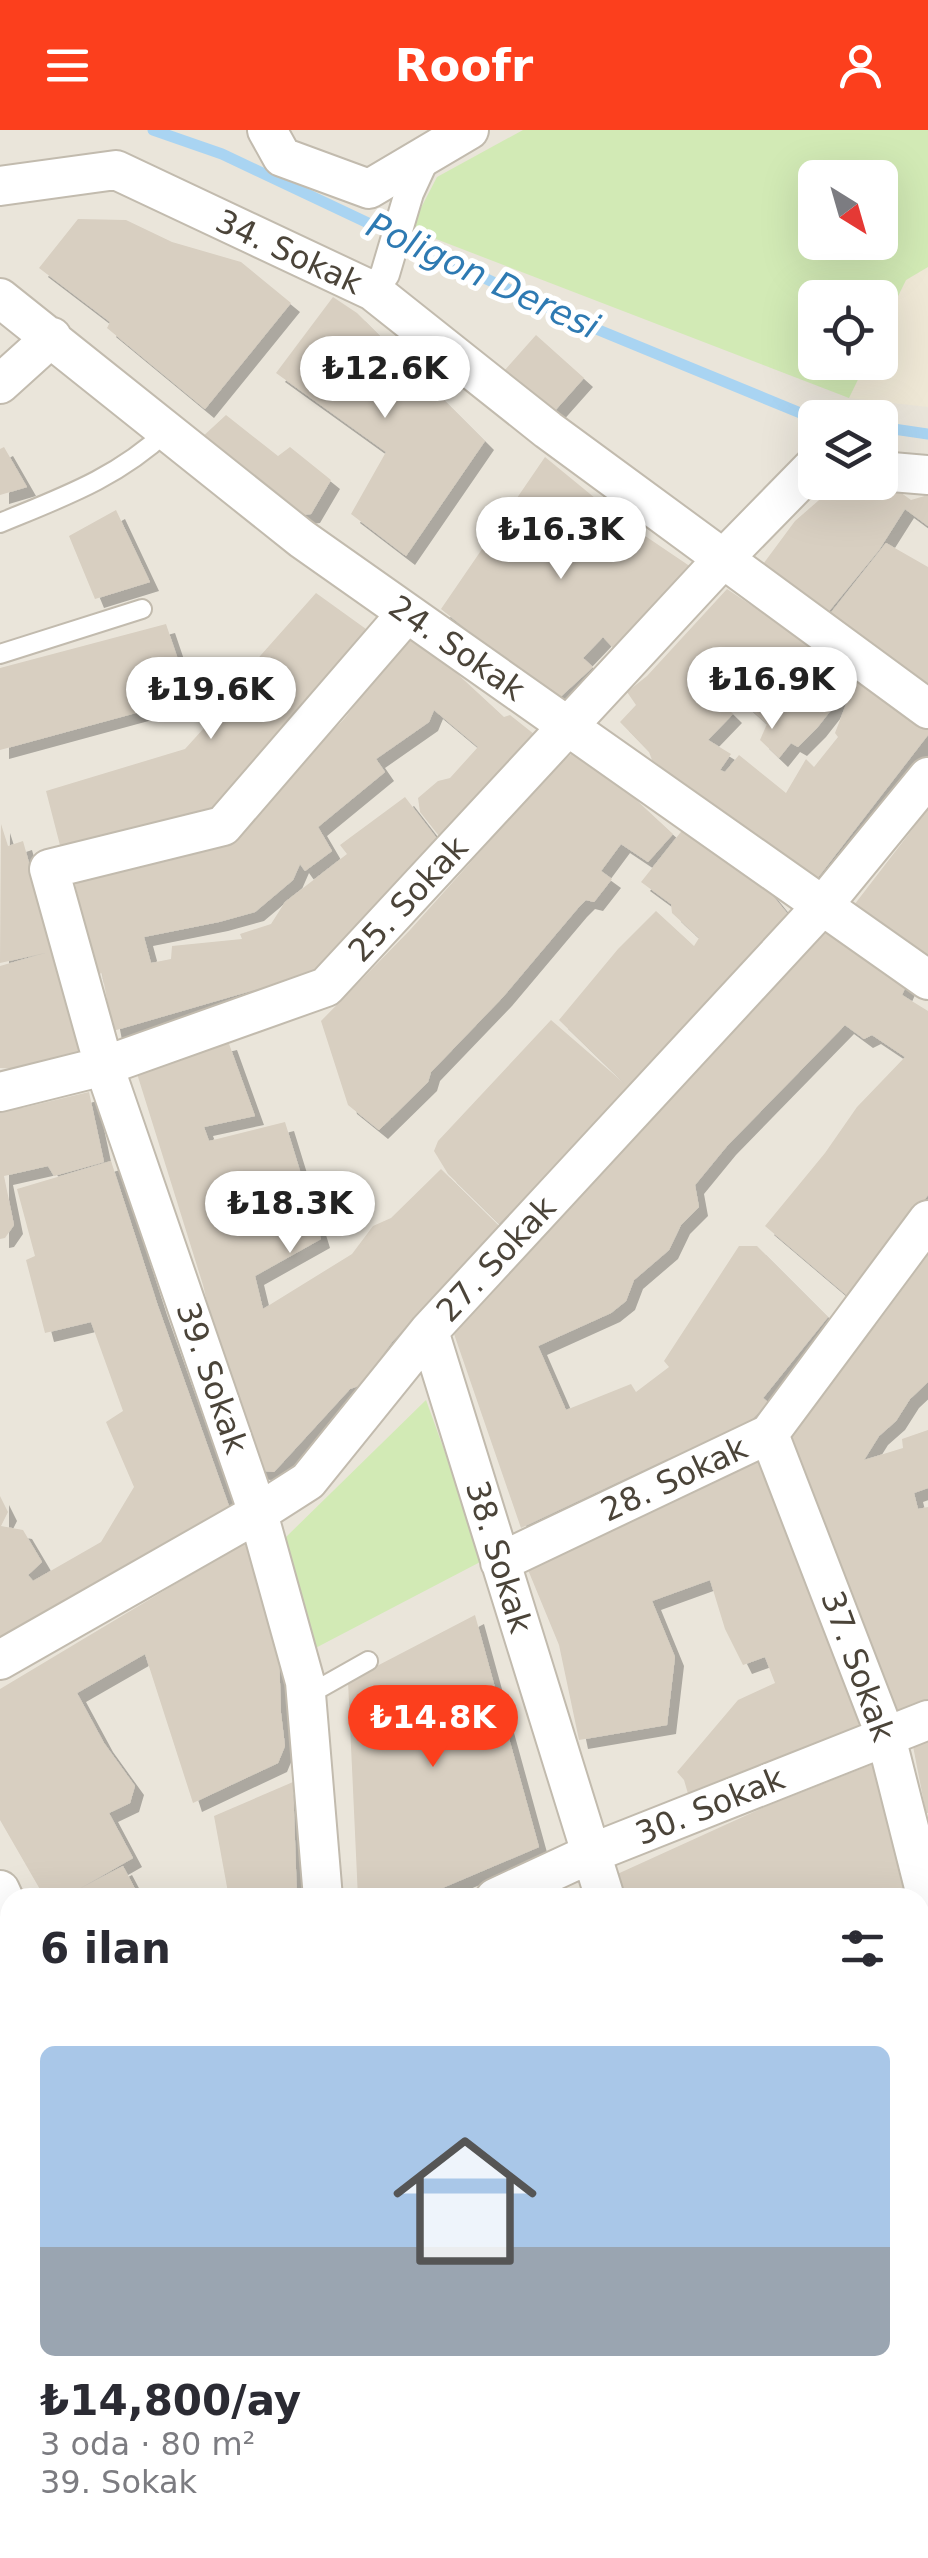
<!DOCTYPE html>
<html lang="tr">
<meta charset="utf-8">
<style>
:root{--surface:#fff;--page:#f2f2f3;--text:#2b2b33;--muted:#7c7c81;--line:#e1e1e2;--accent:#fc3f1d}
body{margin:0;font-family:"DejaVu Sans",sans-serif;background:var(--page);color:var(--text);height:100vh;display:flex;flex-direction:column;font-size:38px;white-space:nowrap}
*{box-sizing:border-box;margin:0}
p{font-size:32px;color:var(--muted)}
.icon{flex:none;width:55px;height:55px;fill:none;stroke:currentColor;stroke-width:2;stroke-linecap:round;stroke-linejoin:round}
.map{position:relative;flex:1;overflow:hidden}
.details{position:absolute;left:0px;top:1758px;width:930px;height:672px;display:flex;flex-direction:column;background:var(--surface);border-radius:30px 30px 0 0;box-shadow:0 10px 40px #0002}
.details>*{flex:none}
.needle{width:65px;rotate:143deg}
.tools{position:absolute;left:798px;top:30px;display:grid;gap:20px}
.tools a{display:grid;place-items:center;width:100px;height:100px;border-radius:15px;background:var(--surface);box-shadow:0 10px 40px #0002;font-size:50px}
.price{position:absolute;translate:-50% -85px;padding:0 22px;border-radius:35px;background:#fff;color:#222;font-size:32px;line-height:65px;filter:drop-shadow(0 2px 5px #0008)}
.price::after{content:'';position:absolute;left:50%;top:60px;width:30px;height:22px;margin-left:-15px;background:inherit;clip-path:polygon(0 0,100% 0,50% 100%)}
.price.current{background:var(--accent);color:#fff}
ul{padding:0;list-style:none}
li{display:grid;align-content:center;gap:20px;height:530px;padding:0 40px}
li+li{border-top:2px solid var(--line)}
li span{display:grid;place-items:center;height:310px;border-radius:15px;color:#555}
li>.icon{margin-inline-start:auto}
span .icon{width:180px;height:180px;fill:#fffc;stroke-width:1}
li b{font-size:42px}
h2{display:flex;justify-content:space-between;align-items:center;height:120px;padding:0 40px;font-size:42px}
header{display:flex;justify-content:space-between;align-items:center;height:130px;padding:0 40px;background:var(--accent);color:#fff;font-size:45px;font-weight:700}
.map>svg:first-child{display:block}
.residential{fill:#eae5da;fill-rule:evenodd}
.education{fill:#efe8d6}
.green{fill:#d2eab5;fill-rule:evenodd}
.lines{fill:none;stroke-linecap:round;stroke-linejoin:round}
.stream{stroke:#a9d4f2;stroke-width:11}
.building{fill:#d8cfc1;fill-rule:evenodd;filter:url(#shadow)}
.service-casing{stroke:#c2bbae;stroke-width:22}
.pedestrian-casing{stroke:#c2bbae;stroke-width:32}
.minor-casing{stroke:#c2bbae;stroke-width:42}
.service{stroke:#fff;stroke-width:18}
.pedestrian{stroke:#fff;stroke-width:28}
.minor{stroke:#fff;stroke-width:38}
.labels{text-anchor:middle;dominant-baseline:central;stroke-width:10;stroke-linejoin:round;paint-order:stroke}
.street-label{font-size:32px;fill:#4b4439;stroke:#fff}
.water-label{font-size:35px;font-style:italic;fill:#2e7ab2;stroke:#fff}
</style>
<header><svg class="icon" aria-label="menu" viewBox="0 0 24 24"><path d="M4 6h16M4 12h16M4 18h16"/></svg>Roofr<svg class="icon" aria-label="person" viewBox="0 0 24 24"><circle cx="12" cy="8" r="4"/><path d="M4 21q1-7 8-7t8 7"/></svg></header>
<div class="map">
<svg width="928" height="2428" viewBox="0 0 928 2428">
<defs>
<filter id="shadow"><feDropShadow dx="9" dy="9" stdDeviation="0" flood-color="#0004"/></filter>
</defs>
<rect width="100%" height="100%" fill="#f6f3ec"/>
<path class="residential" d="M0 0H928V2428H0ZM815 48H880V112H815ZM815 168H880V232H815ZM815 288H880V352H815ZM10 1768H920V2420H10Z"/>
<path class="education" d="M928 137V277L849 268 866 233 880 232V203L906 150Z"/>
<path class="green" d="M523 0H928V137L906 150 880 203V168H815V232L866 233 849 268 410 99 437 47ZM815 48H880V112H815Z
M426 1270 484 1430 304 1524 285 1408Z
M505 2420H756L758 2428H507Z"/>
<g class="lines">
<path class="stream" d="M153 0 222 24 567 187 815 289
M880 297 928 304"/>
</g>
<path class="building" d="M78 89 126 90 172 112 241 132 291 173 205 279 107 198 110 192 39 138Z
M333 167 357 183 485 311 406 426 351 384 386 322 276 243Z
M536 205 584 248 552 284 504 241Z
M226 285 278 326 290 317 331 350 311 384 288 387 200 309Z
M4 317 27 357 0 365V319Z
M545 327 623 391 694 439 616 521 603 507 583 528 593 537 556 571 441 479Z
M893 357 911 370 928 365V396L905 379 879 420 821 491 755 445 795 391 826 364Z
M116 380 150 452 95 469 69 406Z
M886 413 928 437V565L859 505 829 485Z
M727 459 928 594V605L816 750 652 630 649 622 620 592 636 575 627 562 647 546ZM856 548 835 603 838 607 814 637 806 629 786 663 739 625 725 642 720 640 731 624 708 610 733 584 699 551 734 564 767 594 760 610 779 628 791 613 798 617 817 598Z
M316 463 366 499 300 585 222 668 226 674 209 691 62 723 46 661 185 619 250 547 245 543Z
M166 494 191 568 0 620V538Z
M412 502 504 587 510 585 544 612 447 716 420 682 418 668 438 651 450 648 478 617 434 580 429 592 376 629 385 642 318 697 332 721 305 741 300 734 293 750 255 782 219 792 144 807 151 833 171 829 172 816 242 809 240 804 271 794 285 772 347 724 340 715 405 667 442 715 305 854 261 858 113 901 102 843 95 845 71 735 135 722 287 648 344 589Z
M579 617 673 704 648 732 621 714 601 741 612 749 594 772 586 770 578 778 503 867 431 942 428 952 379 1000 348 975 321 891 410 800 494 706 509 680Z
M928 679V832L851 779Z
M688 693 760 750 791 788 499 1094 448 1044 434 1021 438 1011 551 890 625 954 559 890 618 819 656 781 694 816 699 808 672 783 671 774 641 752Z
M1 694 8 716 23 711 84 931 27 939 0 938V836L45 823 0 833Z
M827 797 906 856 902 865 928 881V1065L851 1169 765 1096 825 1023 857 977 905 927 872 905 864 909 845 895 727 1016 695 1055 699 1077 681 1095 669 1120 634 1150 626 1171 611 1183 538 1216 566 1280 631 1254 636 1262 669 1237 664 1231 739 1116H757L828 1187 763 1268 769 1273 741 1300 665 1330 521 1398 453 1201 639 1003 634 998 670 963 674 966 690 944 741 893Z
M228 911 255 986 204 997 209 1011 285 992 321 1109 255 1146 263 1179 352 1124 373 1096 391 1088 441 1039 499 1096 392 1212 361 1255 350 1259 274 1342 251 1340 233 1281 203 1155 134 934Z
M89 962 104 1032 54 1046 48 1036 4 1046 14 1095 5 1108 0 1109V978L17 972 22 978Z
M111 1031 158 1176 234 1390 0 1521V1366L8 1382 1 1396 23 1400 42 1432 28 1445 33 1451 101 1412 134 1357 106 1292 123 1281 91 1192 45 1203 26 1130 35 1126 17 1059Z
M928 1125V1252L910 1269 896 1291 879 1306 864 1330 903 1318 902 1309 928 1300V1358L914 1363 918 1379 928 1377V1574L889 1591 841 1437 836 1438 792 1306 854 1224 872 1191 876 1195Z
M759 1329 863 1597 801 1625 799 1619 689 1667 684 1650 677 1642 738 1570 775 1553 765 1527 743 1535 725 1499 710 1450 652 1471 675 1527 667 1595 579 1610 559 1515 526 1435Z
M247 1411 262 1441 254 1446 279 1522 281 1583 285 1616 278 1633 193 1673 145 1524 77 1563 104 1613 135 1656 130 1673 109 1683 133 1728 79 1759 123 1736 140 1768H45L0 1690V1559Z
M475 1485 539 1717 419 1768H358L348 1551Z
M928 1606V1683H926L912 1611Z
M881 1631 916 1768H618L613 1746 769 1675Z
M293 1652 297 1768H229L214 1686Z
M920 1782 928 1804 924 1822 928 1841V1964L920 1966Z
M0 1830 10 1850V2049L0 2023Z
M928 1998V2171H926L920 2137V2000Z
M0 2067 10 2097V2104L0 2109Z
M10 2132V2285L0 2260V2135Z
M920 2261 928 2262V2372L920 2374Z
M8 2393 10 2420H28L33 2428H0V2398Z
M38 2420H108L106 2428H44Z
M130 2420H194V2428H127Z
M312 2420H442L445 2428H285Z"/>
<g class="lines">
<g class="service-casing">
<path id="service" d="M0 393C63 367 117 348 167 301
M0 524 142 479
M306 1566 368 1531"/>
</g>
<g class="pedestrian-casing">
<path id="pedestrian" d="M373 161 385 144 409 63 427 24"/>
</g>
<g class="minor-casing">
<path id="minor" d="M267 0 282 27 369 59 469 0
M0 56 116 40 373 161 548 300 928 579
M0 168 302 409 928 850
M0 254 52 207
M880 341 928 345
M0 962 104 936 326 857 722 430 815 335
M429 1201 605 1768
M769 1304 886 1607 928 1773
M500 1432 769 1304 928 1090
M0 1530 258 1383 308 1351 429 1201 824 774 928 647
M0 1760 10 1782
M323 1768 305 1552 258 1383 104 936 49 739 223 696 407 483
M495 1768 592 1723 928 1590
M920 1981 928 1979
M0 2306 10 2330
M0 2371 10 2364
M920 2394 928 2392
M497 2420 499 2428
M212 2428 213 2420
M800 2428 829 2420"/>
</g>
<use href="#service" class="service"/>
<use href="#pedestrian" class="pedestrian"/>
<use href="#minor" class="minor"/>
</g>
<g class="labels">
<g class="street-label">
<text transform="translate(289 122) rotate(25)">34. Sokak</text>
<text transform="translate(457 518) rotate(35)">24. Sokak</text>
<text transform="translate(408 769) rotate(-47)">25. Sokak</text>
<text transform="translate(496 1129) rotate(-47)">27. Sokak</text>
<text transform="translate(212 1248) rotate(71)">39. Sokak</text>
<text transform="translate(674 1349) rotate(-25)">28. Sokak</text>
<text transform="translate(499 1427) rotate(73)">38. Sokak</text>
<text transform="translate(858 1536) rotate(70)">37. Sokak</text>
<text transform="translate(710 1676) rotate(-22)">30. Sokak</text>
</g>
<g class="water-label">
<text transform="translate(483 146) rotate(25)">Poligon Deresi</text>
</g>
</g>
</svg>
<div class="tools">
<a><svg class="needle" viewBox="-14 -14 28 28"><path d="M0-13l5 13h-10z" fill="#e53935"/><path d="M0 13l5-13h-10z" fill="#7c7c81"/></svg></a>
<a><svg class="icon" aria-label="locate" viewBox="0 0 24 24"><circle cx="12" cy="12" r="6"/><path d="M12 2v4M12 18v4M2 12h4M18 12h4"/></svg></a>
<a><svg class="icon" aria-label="layers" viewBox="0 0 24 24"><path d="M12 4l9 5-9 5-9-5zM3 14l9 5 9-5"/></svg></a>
</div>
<b class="price" style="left:385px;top:291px">₺12.6K</b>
<b class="price" style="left:561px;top:452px">₺16.3K</b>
<b class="price" style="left:772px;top:602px">₺16.9K</b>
<b class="price" style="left:211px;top:612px">₺19.6K</b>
<b class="price" style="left:290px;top:1126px">₺18.3K</b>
<b class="price current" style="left:433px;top:1640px">₺14.8K</b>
<section class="details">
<h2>6 ilan<svg class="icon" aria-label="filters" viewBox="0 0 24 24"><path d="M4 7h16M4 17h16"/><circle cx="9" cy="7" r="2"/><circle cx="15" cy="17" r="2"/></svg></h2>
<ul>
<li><span style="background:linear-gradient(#a9c7e8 65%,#9aa5b1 0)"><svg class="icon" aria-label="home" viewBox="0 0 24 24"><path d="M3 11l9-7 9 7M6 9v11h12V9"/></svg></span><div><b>₺14,800/ay</b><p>3 oda · 80 m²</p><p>39. Sokak</p></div></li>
</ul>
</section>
</div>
